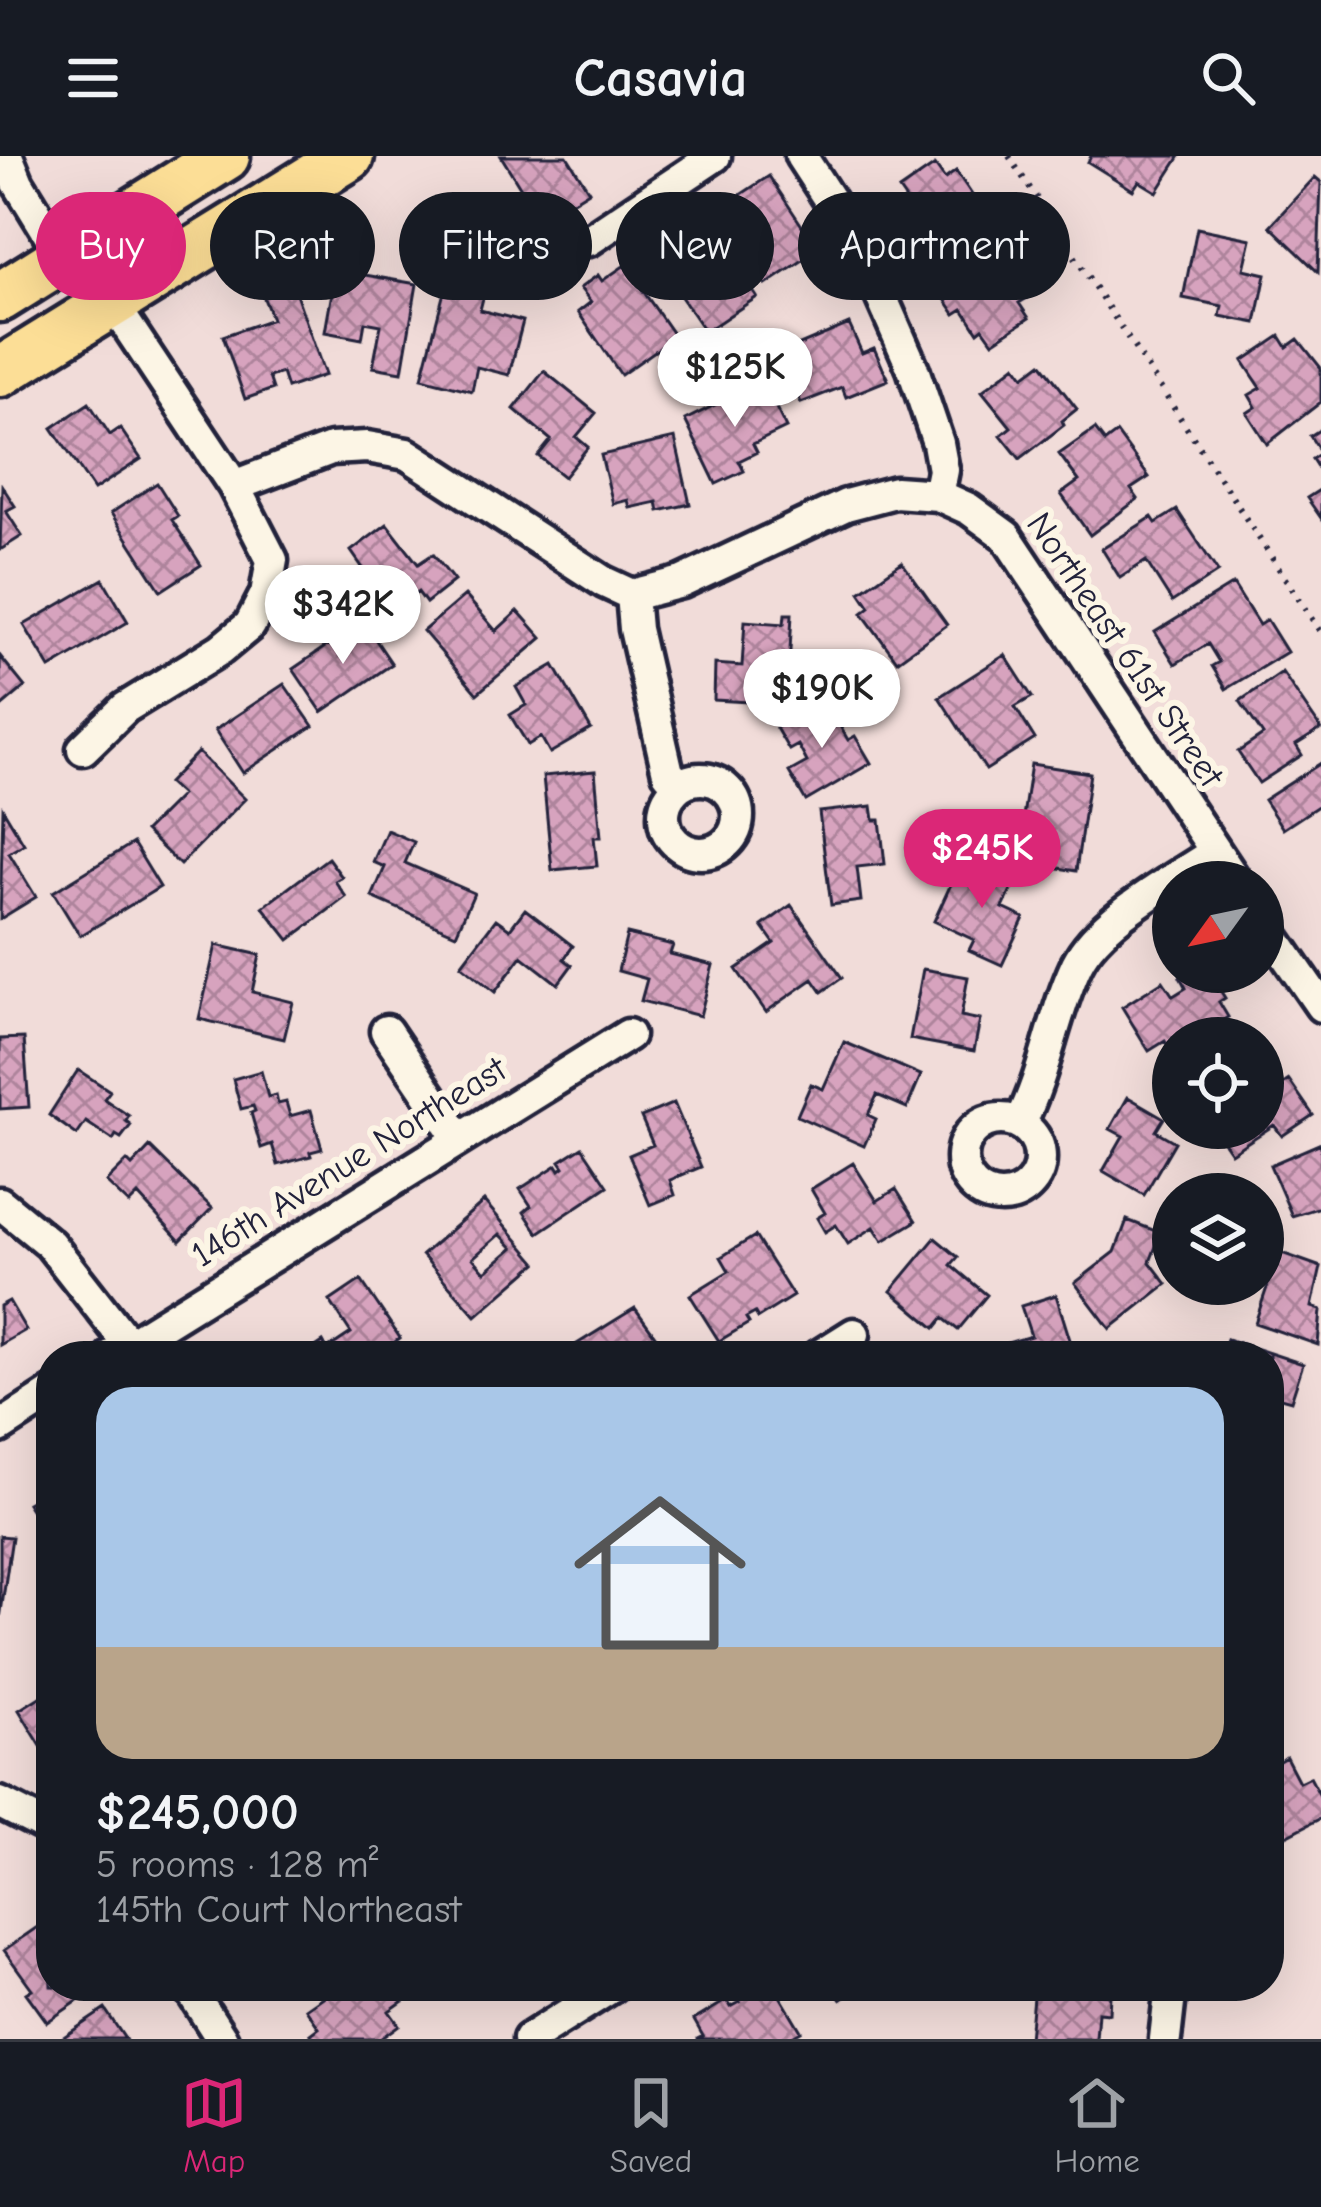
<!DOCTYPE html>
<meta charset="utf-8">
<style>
:root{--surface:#171b24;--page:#242831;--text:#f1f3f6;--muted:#9ea1a6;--line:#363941;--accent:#db2777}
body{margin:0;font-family:"Comic Neue",sans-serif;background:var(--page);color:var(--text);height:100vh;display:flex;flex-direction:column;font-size:45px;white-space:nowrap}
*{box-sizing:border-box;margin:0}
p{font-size:39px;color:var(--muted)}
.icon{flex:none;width:66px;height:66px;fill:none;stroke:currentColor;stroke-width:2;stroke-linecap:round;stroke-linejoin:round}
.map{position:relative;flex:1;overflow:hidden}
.drawer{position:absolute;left:36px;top:1185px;width:1248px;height:660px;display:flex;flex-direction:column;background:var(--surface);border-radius:48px;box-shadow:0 12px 48px #0002}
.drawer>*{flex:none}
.guide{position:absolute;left:36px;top:36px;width:1251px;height:108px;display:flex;gap:24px}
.needle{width:78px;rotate:237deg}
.controls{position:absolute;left:1152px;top:705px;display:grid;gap:24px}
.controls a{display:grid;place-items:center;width:132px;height:132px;border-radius:50%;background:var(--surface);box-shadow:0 12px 48px #0002;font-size:60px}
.price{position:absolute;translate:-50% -102px;padding:0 27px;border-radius:42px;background:#fff;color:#222;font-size:39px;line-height:78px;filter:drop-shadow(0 3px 6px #0008)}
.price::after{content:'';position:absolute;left:50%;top:72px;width:36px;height:27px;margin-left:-18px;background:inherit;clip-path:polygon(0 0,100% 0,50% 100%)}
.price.active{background:var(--accent);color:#fff}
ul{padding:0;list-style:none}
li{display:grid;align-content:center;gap:24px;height:636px;padding:0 60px}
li+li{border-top:3px solid var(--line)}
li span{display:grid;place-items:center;height:372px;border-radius:36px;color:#555}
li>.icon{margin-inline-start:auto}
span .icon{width:216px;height:216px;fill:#fffc;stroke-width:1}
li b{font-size:51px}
.chip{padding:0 42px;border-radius:54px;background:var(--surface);box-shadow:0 12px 48px #0002;font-size:42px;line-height:108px}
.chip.active{background:var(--accent);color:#fff}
header{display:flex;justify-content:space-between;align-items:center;height:156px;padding:0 60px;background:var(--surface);font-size:54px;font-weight:800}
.tabs{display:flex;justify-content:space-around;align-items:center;height:168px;border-top:3px solid var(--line);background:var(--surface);font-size:33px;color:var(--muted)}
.tabs a{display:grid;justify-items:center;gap:6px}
.tabs .active{color:var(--accent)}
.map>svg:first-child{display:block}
.building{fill:url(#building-cross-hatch);stroke:#22223b;stroke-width:3;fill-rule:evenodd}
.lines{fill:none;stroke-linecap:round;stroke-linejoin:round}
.street-casing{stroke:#22223b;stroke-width:39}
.primary-casing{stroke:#22223b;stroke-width:57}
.path{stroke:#22223b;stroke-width:6;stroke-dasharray:3 9;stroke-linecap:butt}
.street{stroke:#fcf5e5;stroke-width:30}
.primary{stroke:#fcde96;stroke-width:48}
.labels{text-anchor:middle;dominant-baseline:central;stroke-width:12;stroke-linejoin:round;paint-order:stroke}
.street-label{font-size:36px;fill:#22223b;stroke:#fcf5e5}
</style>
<header><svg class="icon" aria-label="menu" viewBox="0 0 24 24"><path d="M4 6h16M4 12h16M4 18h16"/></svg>Casavia<svg class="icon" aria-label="search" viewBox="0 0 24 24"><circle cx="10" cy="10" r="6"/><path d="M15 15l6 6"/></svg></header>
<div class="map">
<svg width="1321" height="1883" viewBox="0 0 1321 1883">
<defs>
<pattern id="building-cross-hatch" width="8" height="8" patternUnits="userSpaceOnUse" patternTransform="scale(3)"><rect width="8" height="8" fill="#d7a3be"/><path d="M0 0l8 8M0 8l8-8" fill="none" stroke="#ae849c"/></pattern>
</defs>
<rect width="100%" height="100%" fill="#f1dcd9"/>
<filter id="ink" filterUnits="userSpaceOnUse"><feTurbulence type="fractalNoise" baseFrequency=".00833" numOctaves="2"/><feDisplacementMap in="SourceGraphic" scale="24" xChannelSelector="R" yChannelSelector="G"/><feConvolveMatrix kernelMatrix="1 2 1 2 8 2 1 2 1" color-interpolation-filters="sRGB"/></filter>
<g filter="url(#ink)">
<path class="building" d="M501 0H567L589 35 541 65Z
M1091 0H1180L1157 36 1139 25 1133 34 1088 6Z
M935 9 945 23 956 15 986 60 953 83 960 93 926 115 898 73 917 60 899 34Z
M769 20 818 94 766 129 716 55Z
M1315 21 1321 26 1318 116 1270 70Z
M707 66 757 141 705 176 654 101Z
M1197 72 1251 83 1244 113 1266 118 1256 167 1220 160 1222 150 1183 142Z
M999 100 1027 142 1019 147 1029 162 993 186 983 172 978 176 963 153 955 158 936 130 963 112 969 120Z
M625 109 675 181 621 219 578 156 591 146 580 132 598 119 602 125Z
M336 114 417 128 402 216 373 211 381 169 365 166 362 183 325 176Z
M293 129 325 219 287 232 282 217 269 221 273 233 245 243 223 180 272 163 263 140Z
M445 132 483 142 480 154 523 165 509 219 477 211 472 235 422 222Z
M849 168 862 197 874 192 888 224 846 241 842 231 801 247 781 197Z
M1280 180 1287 191 1298 183 1321 212V246L1267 288 1247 257 1256 251 1249 239 1261 232 1243 205Z
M1041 207 1077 253 1062 265 1064 269 1020 303 1001 279 1011 271 982 235 1016 209 1024 220Z
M544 215 596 257 576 281 588 291 564 321 538 300 551 284 514 253Z
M763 225 786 272 753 288 757 296 739 305 744 315 716 328 685 264Z
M89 247 110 279 120 272 141 303 94 334 52 272Z
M1095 273 1105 286 1117 277 1149 321 1131 333 1138 343 1090 379 1061 338 1079 325 1059 298Z
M1321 273V317L1312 303 1321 297 1310 280Z
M675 282 690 348 659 355 657 346 630 352 628 344 613 348 601 299Z
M157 327 178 360 172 364 201 409 161 435 111 357Z
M2 330 15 350 6 355 22 380 0 394Z
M1321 333V362L1307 342Z
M1177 354 1218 416 1172 446 1146 405 1120 422 1102 393 1152 361 1156 367Z
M387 368 418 408 433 398 454 425 426 447 418 436 387 459 355 416 362 411 351 395Z
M902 406 947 469 897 505 862 457 870 451 860 436Z
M103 423 128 466 50 512 24 469Z
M1233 428 1259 469 1267 464 1287 496 1226 533 1212 510 1219 506 1208 488 1175 508 1155 476Z
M465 439 496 475 518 455 542 482 477 538 423 475Z
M785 458H792L787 548 714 544 715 508 742 510 745 465 784 468Z
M363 465 392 508 322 556 293 513Z
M1005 499 1032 541 1015 551 1035 583 986 614 939 541Z
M0 500 25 531 0 552Z
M554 509 591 573 550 597 541 581 528 589 510 559 526 549 516 531Z
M1282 516 1321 573 1296 589 1302 599 1259 627 1238 596 1263 579 1240 545Z
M284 528 313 570 243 617 215 574Z
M814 550 819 559 830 553 848 584 855 580 871 607 806 645 789 616 807 606 798 589 789 594 776 572Z
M198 596 245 643 180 709 145 675 181 639 168 627Z
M1321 607V648L1283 673 1264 644Z
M1031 608 1090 617 1076 715 1047 710 1050 688 1032 685 1034 669 1022 667Z
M595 615 601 681H594L597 710 552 714 543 620Z
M872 650 874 664H880L885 708 857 711 861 745 831 749 819 656Z
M3 653 24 688 9 697 36 741 0 763Z
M387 674 414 686 405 707 474 737 456 778 372 741 385 711 373 706Z
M133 687 160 731 80 780 53 736Z
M328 702 342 721 335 725 346 741 289 784 263 751Z
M973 704 1016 724 1003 752 1024 762 1002 809 969 794 974 784 934 765 956 717 965 721Z
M791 749 842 822 822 836 813 823 766 856 736 813 774 787 762 770Z
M525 753 573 790 564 803 572 809 558 828 522 800 495 836 461 809 496 763 510 773Z
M627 778 673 789 670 798 713 809 700 860 641 845 647 823 618 815Z
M216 789 260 799 252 836 293 846 284 883 199 863Z
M923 813 968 821 961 860 980 864 974 895 910 883Z
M1188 816H1209L1225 842 1219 846 1228 861 1195 882H1173L1172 897 1165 885 1149 895 1122 851 1163 825 1173 840 1186 832 1180 821Z
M24 882 29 951 0 953V883Z
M844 886 921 919 907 952 877 939 868 959 876 963 864 990 797 960 811 928 823 933Z
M78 914 110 935 104 943 129 960 126 965 131 969 121 982 116 979 113 984 86 966 77 979 49 959Z
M261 915 268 941 276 939 278 948 286 946 290 960 311 954 322 993 310 996 311 1000 278 1009 272 988 261 992 251 957 255 955 253 950 241 953 233 923Z
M1289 924 1313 959 1282 980 1274 969 1231 997 1214 972H1263V941Z
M1128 941 1164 962 1156 975 1175 986 1144 1039 1103 1015 1123 980 1110 973Z
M674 947 701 1011 670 1024 675 1039 650 1049 629 999 653 989 641 961Z
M1321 987V1051L1292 1060 1270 1009Z
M150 991 212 1052 180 1085 138 1039 129 1048 106 1026 127 1005 132 1010Z
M582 991 608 1030 538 1077 524 1056 531 1050 520 1033 557 1009 560 1014 564 1011 560 1005Z
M853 1007 877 1045 896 1033 916 1065 883 1085 874 1071 848 1088 836 1069 825 1076 817 1062 825 1057 811 1033Z
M484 1045 537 1107 476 1160 422 1099ZM500 1078 513 1092 485 1116 473 1102Z
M1127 1064 1161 1077 1150 1106 1167 1128 1110 1173 1075 1127 1115 1096Z
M755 1080 793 1140 758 1162 755 1157 746 1162 749 1167 719 1185 690 1139 729 1115 721 1101Z
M935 1082 958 1101 951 1109 987 1139 958 1174 943 1162 935 1172 891 1135Z
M1279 1096 1321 1111 1312 1151 1321 1154 1318 1189 1255 1167Z
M361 1124 400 1182 396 1185 403 1195 395 1200 375 1197 302 1200 323 1186 327 1193 351 1177 330 1145Z
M1056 1139 1075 1200H983L981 1195 1031 1180 1021 1150Z
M9 1145 26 1174 0 1189V1150Z
M635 1152 670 1200H585L577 1188Z
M1227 1183 1303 1208 1291 1245 1270 1239 1269 1242V1200H1221Z
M51 1333V1385L27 1347Z
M0 1380 12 1381 0 1463Z
M51 1534V1591L44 1595 19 1554Z
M1286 1601 1299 1626 1310 1621 1321 1642V1662L1269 1689V1611Z
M49 1763 51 1830 97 1832 47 1866 26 1837 32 1833 4 1794Z
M339 1830H393L403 1845 389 1855 399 1869 380 1883H315L311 1878 319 1872 306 1853Z
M753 1830H774L801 1875 787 1883H697L703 1880 694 1864 727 1844 731 1851 740 1846 736 1840Z
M831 1830H862L841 1844Z
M1034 1830H1101L1100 1838 1110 1839 1109 1857 1098 1856 1096 1883H1029Z
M105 1853 125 1883H62V1882Z"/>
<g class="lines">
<g class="street-casing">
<path id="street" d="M7 0 18 27 64 102 111 145 234 330 272 404 266 438 250 469 221 493 125 552 83 593
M801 0 858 88 913 213 938 287 943 314 938 339
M589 84 715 0
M234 330 331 293 367 291 407 298 604 426 632 439 682 426 846 349 895 336 938 339 969 353 1006 380 1236 726
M632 439 635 473 668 617 680 629
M664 660a37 37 0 1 1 74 0a37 37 0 1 1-74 0Z
M1263 766 1321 850
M386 875 459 983
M962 1002a39 39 0 1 1 78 0a39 39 0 1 1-78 0Z
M1020 967C1046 917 1053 859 1077 808 1099 763 1174 724 1215 696
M0 1047 50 1088 129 1189
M111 1200 628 879
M819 1200 854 1178
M0 1271 51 1238
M0 1647 51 1673
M188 1830 222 1883
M529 1883 613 1830
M1165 1883 1171 1830"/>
</g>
<g class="primary-casing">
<path id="primary" d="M0 141 225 0
M0 216 349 0"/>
</g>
<path class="path" d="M1009 0 1321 477"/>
<use href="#street" class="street"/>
<use href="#primary" class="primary"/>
</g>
</g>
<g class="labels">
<g class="street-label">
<text transform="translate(1125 494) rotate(56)">Northeast 61st Street</text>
<text transform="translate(349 1006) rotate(-32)">146th Avenue Northeast</text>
</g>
</g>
</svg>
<div class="controls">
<a><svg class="needle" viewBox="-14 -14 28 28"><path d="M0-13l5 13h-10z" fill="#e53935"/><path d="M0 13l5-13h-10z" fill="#9ea1a6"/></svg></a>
<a><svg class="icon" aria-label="locate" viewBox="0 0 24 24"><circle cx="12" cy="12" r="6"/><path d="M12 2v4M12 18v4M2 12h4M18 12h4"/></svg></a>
<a><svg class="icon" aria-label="layers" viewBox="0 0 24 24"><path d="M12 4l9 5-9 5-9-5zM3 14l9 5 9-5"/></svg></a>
</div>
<b class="price" style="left:735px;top:274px">$125K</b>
<b class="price" style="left:343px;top:511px">$342K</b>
<b class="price" style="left:822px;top:595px">$190K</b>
<b class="price active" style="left:982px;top:755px">$245K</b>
<div class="guide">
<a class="chip active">Buy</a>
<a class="chip">Rent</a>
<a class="chip">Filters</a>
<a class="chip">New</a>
<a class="chip">Apartment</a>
</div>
<section class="drawer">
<ul>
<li><span style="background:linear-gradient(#a9c7e8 70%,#b9a48a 0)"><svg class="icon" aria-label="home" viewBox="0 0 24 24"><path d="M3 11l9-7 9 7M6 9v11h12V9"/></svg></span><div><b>$245,000</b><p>5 rooms · 128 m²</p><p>145th Court Northeast</p></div></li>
</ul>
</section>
</div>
<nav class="tabs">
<a class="active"><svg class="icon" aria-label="map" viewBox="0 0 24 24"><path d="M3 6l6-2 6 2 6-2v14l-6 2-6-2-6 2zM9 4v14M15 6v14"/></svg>Map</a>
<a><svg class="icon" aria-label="saved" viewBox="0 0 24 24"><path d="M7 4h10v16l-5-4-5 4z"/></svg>Saved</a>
<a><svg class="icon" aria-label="home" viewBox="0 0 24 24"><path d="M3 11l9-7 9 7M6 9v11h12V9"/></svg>Home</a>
</nav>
